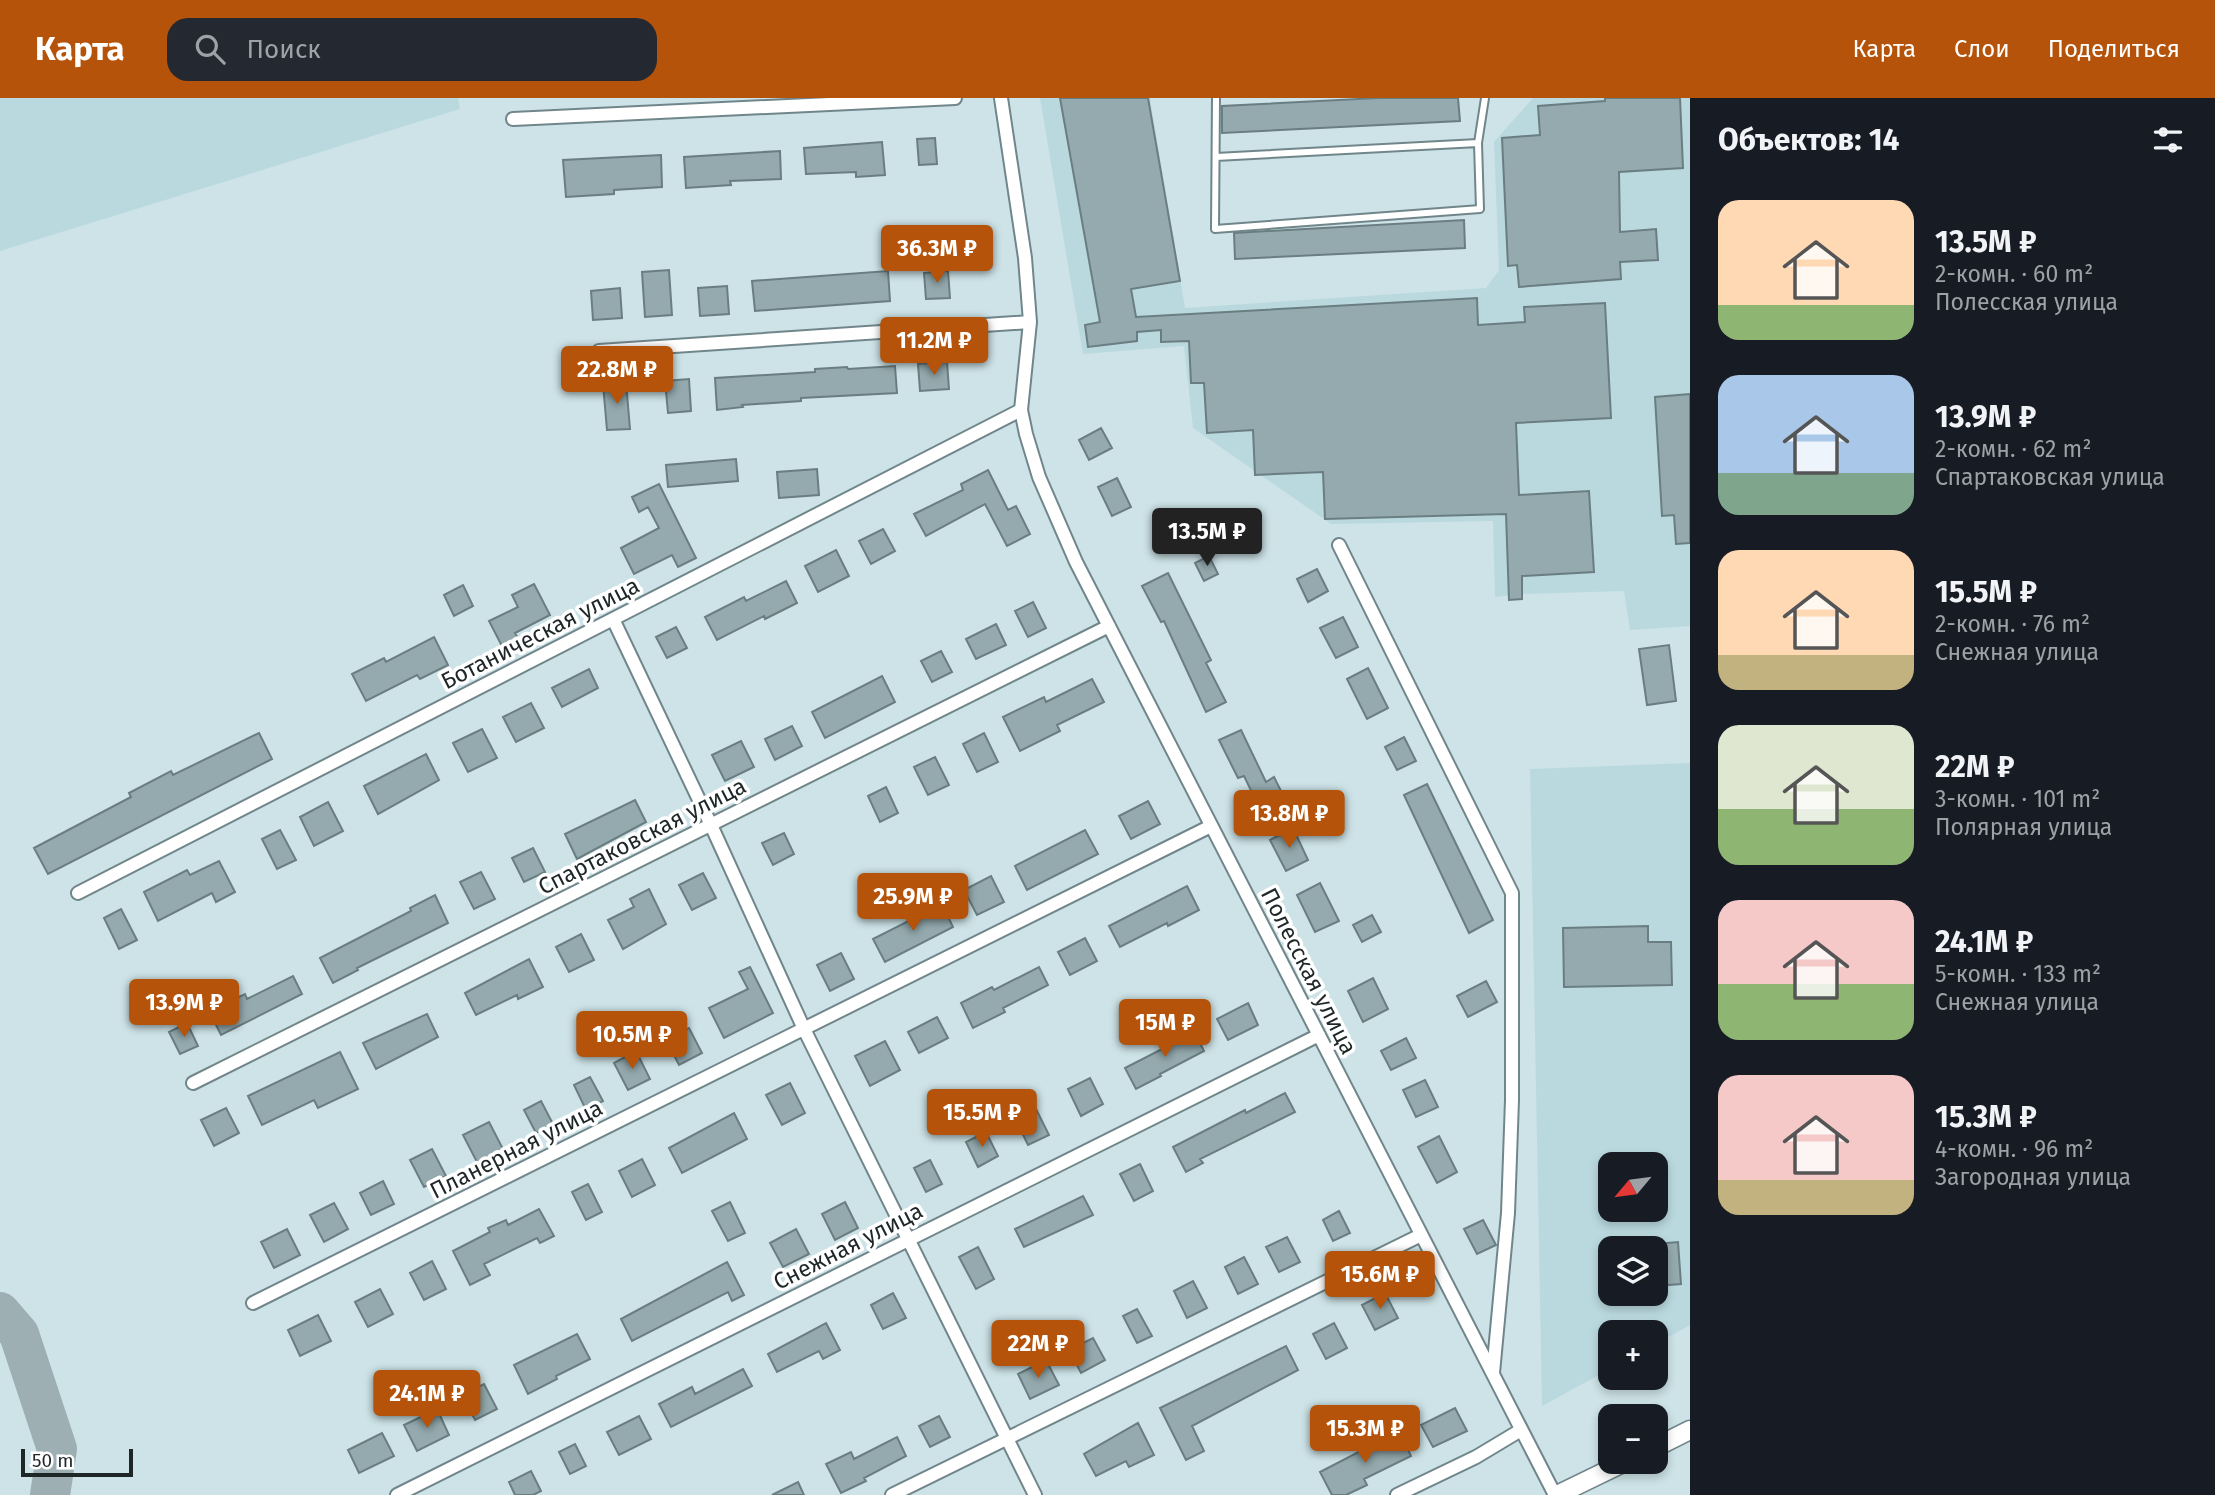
<!DOCTYPE html>
<html lang="ru">
<meta charset="utf-8">
<style>
:root{--surface:#171b24;--page:#242831;--text:#f1f3f6;--muted:#9ea1a6;--accent:#b45309}
body{margin:0;font-family:"Fira Sans",sans-serif;background:var(--page);color:var(--text);height:100vh;display:flex;flex-direction:column;font-size:26px;white-space:nowrap}
*{box-sizing:border-box;margin:0}
p{font-size:23px;color:var(--muted)}
.icon{flex:none;width:38px;height:38px;fill:none;stroke:currentColor;stroke-width:2;stroke-linecap:round;stroke-linejoin:round}
.map{position:relative;flex:1;overflow:hidden}
.sheet{display:flex;flex-direction:column;background:var(--surface);width:525px}
.sheet>*{flex:none}
.needle{width:46px;rotate:241deg}
.fabs{position:absolute;left:1598px;top:1054px;display:grid;gap:14px}
.fabs a{display:grid;place-items:center;width:70px;height:70px;border-radius:14px;background:var(--surface);box-shadow:0 4px 10px #0003;font-size:35px}
.scale{position:absolute;left:21px;bottom:18px;width:112px;box-sizing:border-box;padding-left:7px;border:4px solid #1e2628;border-top:0;font-size:19px;line-height:24px;white-space:nowrap;color:#1e2628;-webkit-text-stroke:5px #fff;paint-order:stroke}
.price{position:absolute;translate:-50% -60px;padding:0 16px;border-radius:7px;background:var(--accent);color:#fff;font-size:23px;line-height:46px;filter:drop-shadow(0 2px 4px #0008)}
.price::after{content:'';position:absolute;left:50%;top:42px;width:21px;height:16px;margin-left:-10px;background:inherit;clip-path:polygon(0 0,100% 0,50% 100%)}
.price.selected{background:#222;color:#fff}
ul{padding:0;list-style:none}
li{display:flex;align-items:center;gap:21px;height:175px;padding:0 28px}
li span{display:grid;place-items:center;flex:none;width:196px;height:140px;border-radius:21px;color:#555}
li>.icon{margin-inline-start:auto}
span .icon{width:84px;height:84px;fill:#fffc;stroke-width:1}
li b{font-size:30px}
h2{display:flex;justify-content:space-between;align-items:center;height:84px;padding:0 28px;font-size:30px}
header{display:flex;align-items:center;gap:42px;box-sizing:border-box;height:98px;padding:0 35px;background:var(--accent);color:#fff}
header strong{font-size:33px}
nav{display:flex;gap:38px;margin-inline-start:auto;font-size:24px}
.search{width:490px;height:63px;background:var(--page);display:flex;align-items:center;gap:18px;box-sizing:border-box;padding:0 24px;border-radius:21px;color:var(--muted);font-size:26px}
main{display:flex;flex:1;min-height:0}
.map>svg:first-child{display:block}
.built{fill:#bad9df;fill-rule:evenodd}
.lines{fill:none;stroke-linecap:round;stroke-linejoin:round}
.taxiway{stroke:#9dafb2;stroke-width:40}
.building{fill:#94aaae;stroke:#6a7e82;stroke-width:2}
.service-casing{stroke:#71868a;stroke-width:10}
.minor-casing{stroke:#71868a;stroke-width:16}
.secondary-casing{stroke:#71868a;stroke-width:21}
.service{stroke:#fff;stroke-width:6}
.minor{stroke:#fff;stroke-width:12}
.secondary{stroke:#fff;stroke-width:18}
.labels{text-anchor:middle;dominant-baseline:central;stroke-width:7;stroke-linejoin:round;paint-order:stroke}
.street-label{font-size:23px;fill:#1e2628;stroke:#fff}
</style>
<header>
<strong>Карта</strong>
<div class="search"><svg class="icon" aria-label="search" viewBox="0 0 24 24"><circle cx="10" cy="10" r="6"/><path d="M15 15l6 6"/></svg>Поиск</div>
<nav><a>Карта</a><a>Слои</a><a>Поделиться</a></nav>
</header>
<main>
<div class="map">
<svg width="1690" height="1397" viewBox="0 0 1690 1397">
<rect width="100%" height="100%" fill="#cde3e7"/>
<path class="built" d="M0 0H458L460 11 0 153Z
M1040 0H1150L1185 210 1486 190 1499 172 1494 44 1533 0H1690V528L1630 532 1624 493 1521 496 1495 499 1493 423 1331 426 1193 330 1184 248 1083 256Z
M1690 665V1227L1656 1246V1234H1610V1271L1542 1308 1530 671ZM1610 1066H1656V1111H1610ZM1610 1150H1656V1195H1610Z"/>
<g class="lines">
<path class="taxiway" d="M0 1214 19 1236 57 1351 50 1397"/>
</g>
<path class="building" d="M1060 0H1148L1180 183 1131 191 1136 219 1477 200 1478 227 1525 224 1524 209 1605 205 1611 320 1516 325 1519 397 1589 393 1594 474 1522 478V501L1509 502 1506 416 1325 421 1323 374 1255 377 1253 332 1207 335 1204 285H1191L1189 243 1161 244V232L1137 234V243L1088 249 1085 227 1100 224Z
M1378 0H1458L1460 23 1222 35V8Z
M1605 0H1680L1683 70 1619 74 1620 134 1656 131 1658 162 1620 164 1621 181 1519 189 1517 167 1508 168 1502 40 1540 37 1538 8 1605 3Z
M935 40 937 66 919 67 917 41Z
M882 44 885 77 856 79V74L806 76 804 50Z
M780 53 781 81 730 83 731 87 686 90 684 59Z
M661 57 662 89 614 92V96L566 99 563 62Z
M1464 122 1465 150 1235 161 1234 135Z
M669 172 672 217 645 219 642 174Z
M888 173 890 203 755 213 752 183Z
M948 173 950 200 926 201 924 175Z
M727 188 729 216 700 218 698 190Z
M620 190 622 220 593 222 591 193Z
M947 264 949 291 920 293 918 266Z
M895 268 897 295 801 300V303L742 307 743 309 717 312 715 280 815 274V271L847 269 848 271Z
M689 281 691 313 668 315 665 283Z
M626 284 630 331 607 332 603 286Z
M1690 296V445L1676 446 1674 417 1662 418 1655 299Z
M1101 330 1112 350 1089 362 1079 342Z
M736 361 738 383 668 389 666 367Z
M817 371 819 397 779 400 777 374Z
M988 372 1008 412 1016 408 1030 436 1007 448 985 406 926 438 914 416 963 392 961 386Z
M1117 380 1131 409 1112 418 1098 389Z
M659 386 696 460 678 469 672 457 634 476 621 450 659 430 648 409 639 414 632 399Z
M883 431 895 453 871 466 859 443Z
M836 452 849 478 818 494 805 468Z
M1209 458 1218 476 1204 483 1195 465Z
M1317 471 1328 493 1308 504 1297 481Z
M1168 475 1211 562 1206 565 1226 604 1206 614 1164 523 1161 524 1142 488Z
M786 483 797 505 765 521 764 518 717 542 705 519 744 499 746 503Z
M534 486 550 517 515 535 521 546 505 554 489 523 518 509 512 497Z
M463 487 473 508 454 518 444 497Z
M1033 504 1046 530 1028 539 1015 513Z
M1343 519 1358 549 1336 560 1320 530Z
M996 526 1006 547 976 561 966 541Z
M676 529 687 550 667 560 656 539Z
M434 539 448 567 420 581 417 577 366 603 352 576 384 560 386 564Z
M1669 547 1676 603 1647 607 1639 551Z
M941 553 952 574 932 584 921 563Z
M1368 570 1388 610 1367 621 1347 581Z
M589 571 598 590 562 609 552 590Z
M882 578 895 604 825 640 812 614Z
M1092 581 1104 604 1057 627 1060 633 1020 653 1003 619 1044 599 1046 604Z
M531 605 544 630 516 644 503 619Z
M792 628 802 648 775 662 765 641Z
M482 631 497 660 468 674 453 645Z
M1241 632 1266 684 1274 679 1283 697 1259 709 1244 678 1238 680 1219 642Z
M259 635 272 661 48 776 34 750 131 699 129 695 171 673 173 677Z
M984 635 998 664 977 674 963 646Z
M1404 639 1416 663 1397 672 1385 649Z
M741 643 754 669 725 683 712 657Z
M426 656 439 682 378 716 364 688Z
M935 659 949 687 928 697 914 669Z
M1427 686 1493 822 1469 835 1404 697Z
M886 689 898 715 880 724 868 698Z
M635 702 646 724 577 761 565 736Z
M1148 703 1160 726 1131 741 1119 718Z
M328 704 343 733 314 748 300 719Z
M1293 730 1308 762 1286 773 1270 742Z
M280 732 296 762 277 771 262 741Z
M1085 732 1098 756 1027 792 1015 768Z
M784 735 794 756 773 767 762 745Z
M533 750 545 774 524 784 512 760Z
M219 763 235 794 216 804 212 795 158 823 144 794 187 772 190 777Z
M481 774 495 801 474 811 460 784Z
M703 775 716 800 692 812 679 787Z
M991 778 1004 804 977 817 964 792Z
M1320 785 1339 823 1315 834 1297 797Z
M1187 788 1199 812 1168 828 1167 825 1120 849 1109 828Z
M649 791 666 826 623 851 608 822 634 809 630 801Z
M435 797 448 825 357 870 358 872 333 885 320 860 411 813 410 810Z
M942 806 953 829 885 864 873 841Z
M121 811 137 842 119 851 104 820Z
M1372 817 1381 834 1362 844 1353 827Z
M1648 828V844H1671L1672 887 1564 889 1563 830Z
M581 836 594 862 569 874 556 849Z
M1085 840 1097 863 1070 877 1058 854Z
M841 855 854 881 830 893 817 867Z
M529 861 543 889 518 901 517 897 476 917 465 895Z
M750 869 773 915 724 940 709 910 748 891 739 874Z
M1039 869 1048 887 1003 910 1005 914 973 930 961 905 992 889 994 892Z
M293 878 302 896 221 937 209 913 245 896 247 901Z
M1373 880 1388 911 1363 924 1348 893Z
M1486 883 1497 904 1468 919 1457 898Z
M1248 905 1258 927 1228 942 1217 921Z
M427 916 438 939 376 971 363 945Z
M937 919 948 940 919 955 908 934Z
M187 925 198 948 180 956 169 934Z
M689 930 702 955 679 967 666 942Z
M1193 931 1204 953 1160 976 1161 978 1136 991 1125 970 1168 948 1166 945Z
M1406 940 1416 960 1391 972 1381 953Z
M885 943 900 972 870 988 855 958Z
M636 953 650 981 628 992 614 965Z
M340 954 358 991 318 1010 314 1002 262 1027 248 998Z
M590 979 603 1003 586 1012 574 987Z
M1090 980 1103 1006 1081 1018 1068 991Z
M1425 982 1438 1009 1416 1019 1403 992Z
M790 985 805 1015 782 1027 766 997Z
M1285 995 1295 1014 1200 1061 1203 1065 1186 1074 1173 1049 1245 1012 1246 1015Z
M541 1003 553 1026 536 1035 524 1012Z
M1035 1009 1049 1037 1028 1047 1015 1020Z
M226 1010 239 1035 214 1048 201 1022Z
M734 1015 747 1041 682 1075 669 1050Z
M489 1024 504 1053 478 1066 463 1037Z
M986 1034 998 1058 978 1069 966 1044Z
M1439 1038 1457 1074 1437 1085 1418 1049Z
M432 1051 446 1078 424 1089 410 1062Z
M642 1061 655 1087 632 1099 619 1073Z
M930 1062 942 1086 926 1094 914 1070Z
M1140 1066 1153 1093 1134 1103 1120 1076Z
M383 1083 394 1106 371 1117 360 1095Z
M588 1086 602 1114 586 1122 572 1094Z
M1083 1098 1093 1117 1024 1149 1015 1131Z
M730 1104 745 1135 728 1143 712 1113Z
M845 1104 858 1130 835 1142 822 1116Z
M334 1105 348 1131 324 1144 310 1117Z
M539 1111 554 1138 540 1145 537 1140 484 1166 490 1177 470 1187 453 1153 490 1134 488 1130 506 1122 508 1127Z
M1339 1113 1350 1135 1333 1143 1323 1122Z
M1483 1122 1496 1147 1477 1156 1464 1131Z
M287 1131 300 1157 274 1170 261 1144Z
M796 1131 809 1156 783 1169 770 1145Z
M1287 1139 1300 1164 1279 1174 1266 1149Z
M1678 1144 1681 1186 1656 1188V1146Z
M978 1149 994 1181 976 1191 959 1159Z
M1244 1159 1258 1186 1238 1196 1225 1169Z
M432 1163 446 1191 424 1202 410 1175Z
M727 1164 744 1197 732 1203 728 1194 632 1243 621 1221Z
M1193 1183 1207 1210 1187 1220 1174 1193Z
M380 1191 393 1216 368 1229 355 1204Z
M893 1195 906 1220 883 1231 871 1207Z
M1385 1195 1398 1220 1375 1232 1362 1207Z
M1137 1211 1152 1238 1137 1245 1123 1218Z
M318 1217 331 1243 300 1258 288 1232Z
M826 1225 840 1252 823 1261 819 1253 777 1274 768 1256Z
M1334 1225 1347 1250 1326 1261 1313 1236Z
M577 1236 590 1261 556 1278 557 1281 528 1296 514 1267Z
M1093 1240 1105 1262 1081 1275 1069 1252Z
M1286 1248 1298 1272 1192 1328 1204 1353 1186 1362 1160 1310Z
M1046 1262 1059 1287 1030 1301 1018 1276Z
M743 1271 752 1288 671 1329 659 1306 692 1289 695 1296Z
M484 1286 497 1311 475 1322 462 1297Z
M1455 1310 1467 1333 1433 1349 1421 1327Z
M437 1311 449 1337 417 1353 404 1327Z
M639 1318 651 1341 619 1357 607 1334Z
M939 1318 950 1339 930 1349 919 1328Z
M1138 1325 1154 1357 1129 1369 1126 1363 1096 1378 1084 1356Z
M1399 1333 1411 1358 1364 1381 1367 1387 1346 1397H1332L1320 1374Z
M382 1335 394 1358 359 1375 348 1352Z
M897 1339 906 1358 864 1380 866 1383 841 1395 826 1366 851 1354 854 1361Z
M575 1346 586 1368 570 1376 559 1354Z
M531 1373 541 1393 533 1397H515L509 1384Z
M798 1384 804 1397H772Z"/>
<g class="lines">
<g class="service-casing">
<path id="service" d="M1478 45 1485 0
M1216 59 1478 45 1480 111 1215 131 1216 0"/>
</g>
<g class="minor-casing">
<path id="minor" d="M1001 0 1025 160 1030 224 1021 312 1026 336 1039 379 1076 464 1555 1397
M513 21 955 0
M599 253 1030 224
M1339 447 1512 795V1002L1508 1115 1493 1275
M613 521 711 727 804 931 1035 1397
M78 795 1021 312
M193 985 1109 528
M253 1205 1211 728
M397 1397 1319 937
M892 1397 1421 1137
M1397 1397 1476 1359 1521 1332"/>
</g>
<g class="secondary-casing">
<path id="secondary" d="M1656 1349 1690 1332
M1557 1397 1627 1363"/>
</g>
<use href="#service" class="service"/>
<use href="#minor" class="minor"/>
<use href="#secondary" class="secondary"/>
</g>
<g class="labels">
<g class="street-label">
<text transform="translate(540 535) rotate(-27)">Ботаническая улица</text>
<text transform="translate(642 738) rotate(-27)">Спартаковская улица</text>
<text transform="translate(1309 873) rotate(63)">Полесская улица</text>
<text transform="translate(516 1051) rotate(-27)">Планерная улица</text>
<text transform="translate(848 1148) rotate(-27)">Снежная улица</text>
</g>
</g>
</svg>
<div class="fabs">
<a><svg class="needle" viewBox="-14 -14 28 28"><path d="M0-13l5 13h-10z" fill="#e53935"/><path d="M0 13l5-13h-10z" fill="#9ea1a6"/></svg></a>
<a><svg class="icon" aria-label="layers" viewBox="0 0 24 24"><path d="M12 4l9 5-9 5-9-5zM3 14l9 5 9-5"/></svg></a>
<a>+</a>
<a>−</a>
</div>
<div class="scale">50 m</div>
<b class="price" style="left:937px;top:187px">36.3M ₽</b>
<b class="price" style="left:934px;top:279px">11.2M ₽</b>
<b class="price" style="left:617px;top:308px">22.8M ₽</b>
<b class="price selected" style="left:1207px;top:470px">13.5M ₽</b>
<b class="price" style="left:1289px;top:752px">13.8M ₽</b>
<b class="price" style="left:913px;top:835px">25.9M ₽</b>
<b class="price" style="left:184px;top:941px">13.9M ₽</b>
<b class="price" style="left:1165px;top:961px">15M ₽</b>
<b class="price" style="left:632px;top:973px">10.5M ₽</b>
<b class="price" style="left:982px;top:1051px">15.5M ₽</b>
<b class="price" style="left:1380px;top:1213px">15.6M ₽</b>
<b class="price" style="left:1038px;top:1282px">22M ₽</b>
<b class="price" style="left:427px;top:1332px">24.1M ₽</b>
<b class="price" style="left:1365px;top:1367px">15.3M ₽</b>
</div>
<section class="sheet">
<h2>Объектов: 14<svg class="icon" aria-label="filters" viewBox="0 0 24 24"><path d="M4 7h16M4 17h16"/><circle cx="9" cy="7" r="2"/><circle cx="15" cy="17" r="2"/></svg></h2>
<ul>
<li><span style="background:linear-gradient(#ffd9b3 75%,#8fb573 0)"><svg class="icon" aria-label="home" viewBox="0 0 24 24"><path d="M3 11l9-7 9 7M6 9v11h12V9"/></svg></span><div><b>13.5M ₽</b><p>2-комн. · 60 m²</p><p>Полесская улица</p></div></li>
<li><span style="background:linear-gradient(#a9c7e8 70%,#7fa58c 0)"><svg class="icon" aria-label="home" viewBox="0 0 24 24"><path d="M3 11l9-7 9 7M6 9v11h12V9"/></svg></span><div><b>13.9M ₽</b><p>2-комн. · 62 m²</p><p>Спартаковская улица</p></div></li>
<li><span style="background:linear-gradient(#ffd9b3 75%,#c2b280 0)"><svg class="icon" aria-label="home" viewBox="0 0 24 24"><path d="M3 11l9-7 9 7M6 9v11h12V9"/></svg></span><div><b>15.5M ₽</b><p>2-комн. · 76 m²</p><p>Снежная улица</p></div></li>
<li><span style="background:linear-gradient(#dfe7d0 60%,#8fb573 0)"><svg class="icon" aria-label="home" viewBox="0 0 24 24"><path d="M3 11l9-7 9 7M6 9v11h12V9"/></svg></span><div><b>22M ₽</b><p>3-комн. · 101 m²</p><p>Полярная улица</p></div></li>
<li><span style="background:linear-gradient(#f6c9c9 60%,#8fb573 0)"><svg class="icon" aria-label="home" viewBox="0 0 24 24"><path d="M3 11l9-7 9 7M6 9v11h12V9"/></svg></span><div><b>24.1M ₽</b><p>5-комн. · 133 m²</p><p>Снежная улица</p></div></li>
<li><span style="background:linear-gradient(#f6c9c9 75%,#c2b280 0)"><svg class="icon" aria-label="home" viewBox="0 0 24 24"><path d="M3 11l9-7 9 7M6 9v11h12V9"/></svg></span><div><b>15.3M ₽</b><p>4-комн. · 96 m²</p><p>Загородная улица</p></div></li>
</ul>
</section>
</main>
